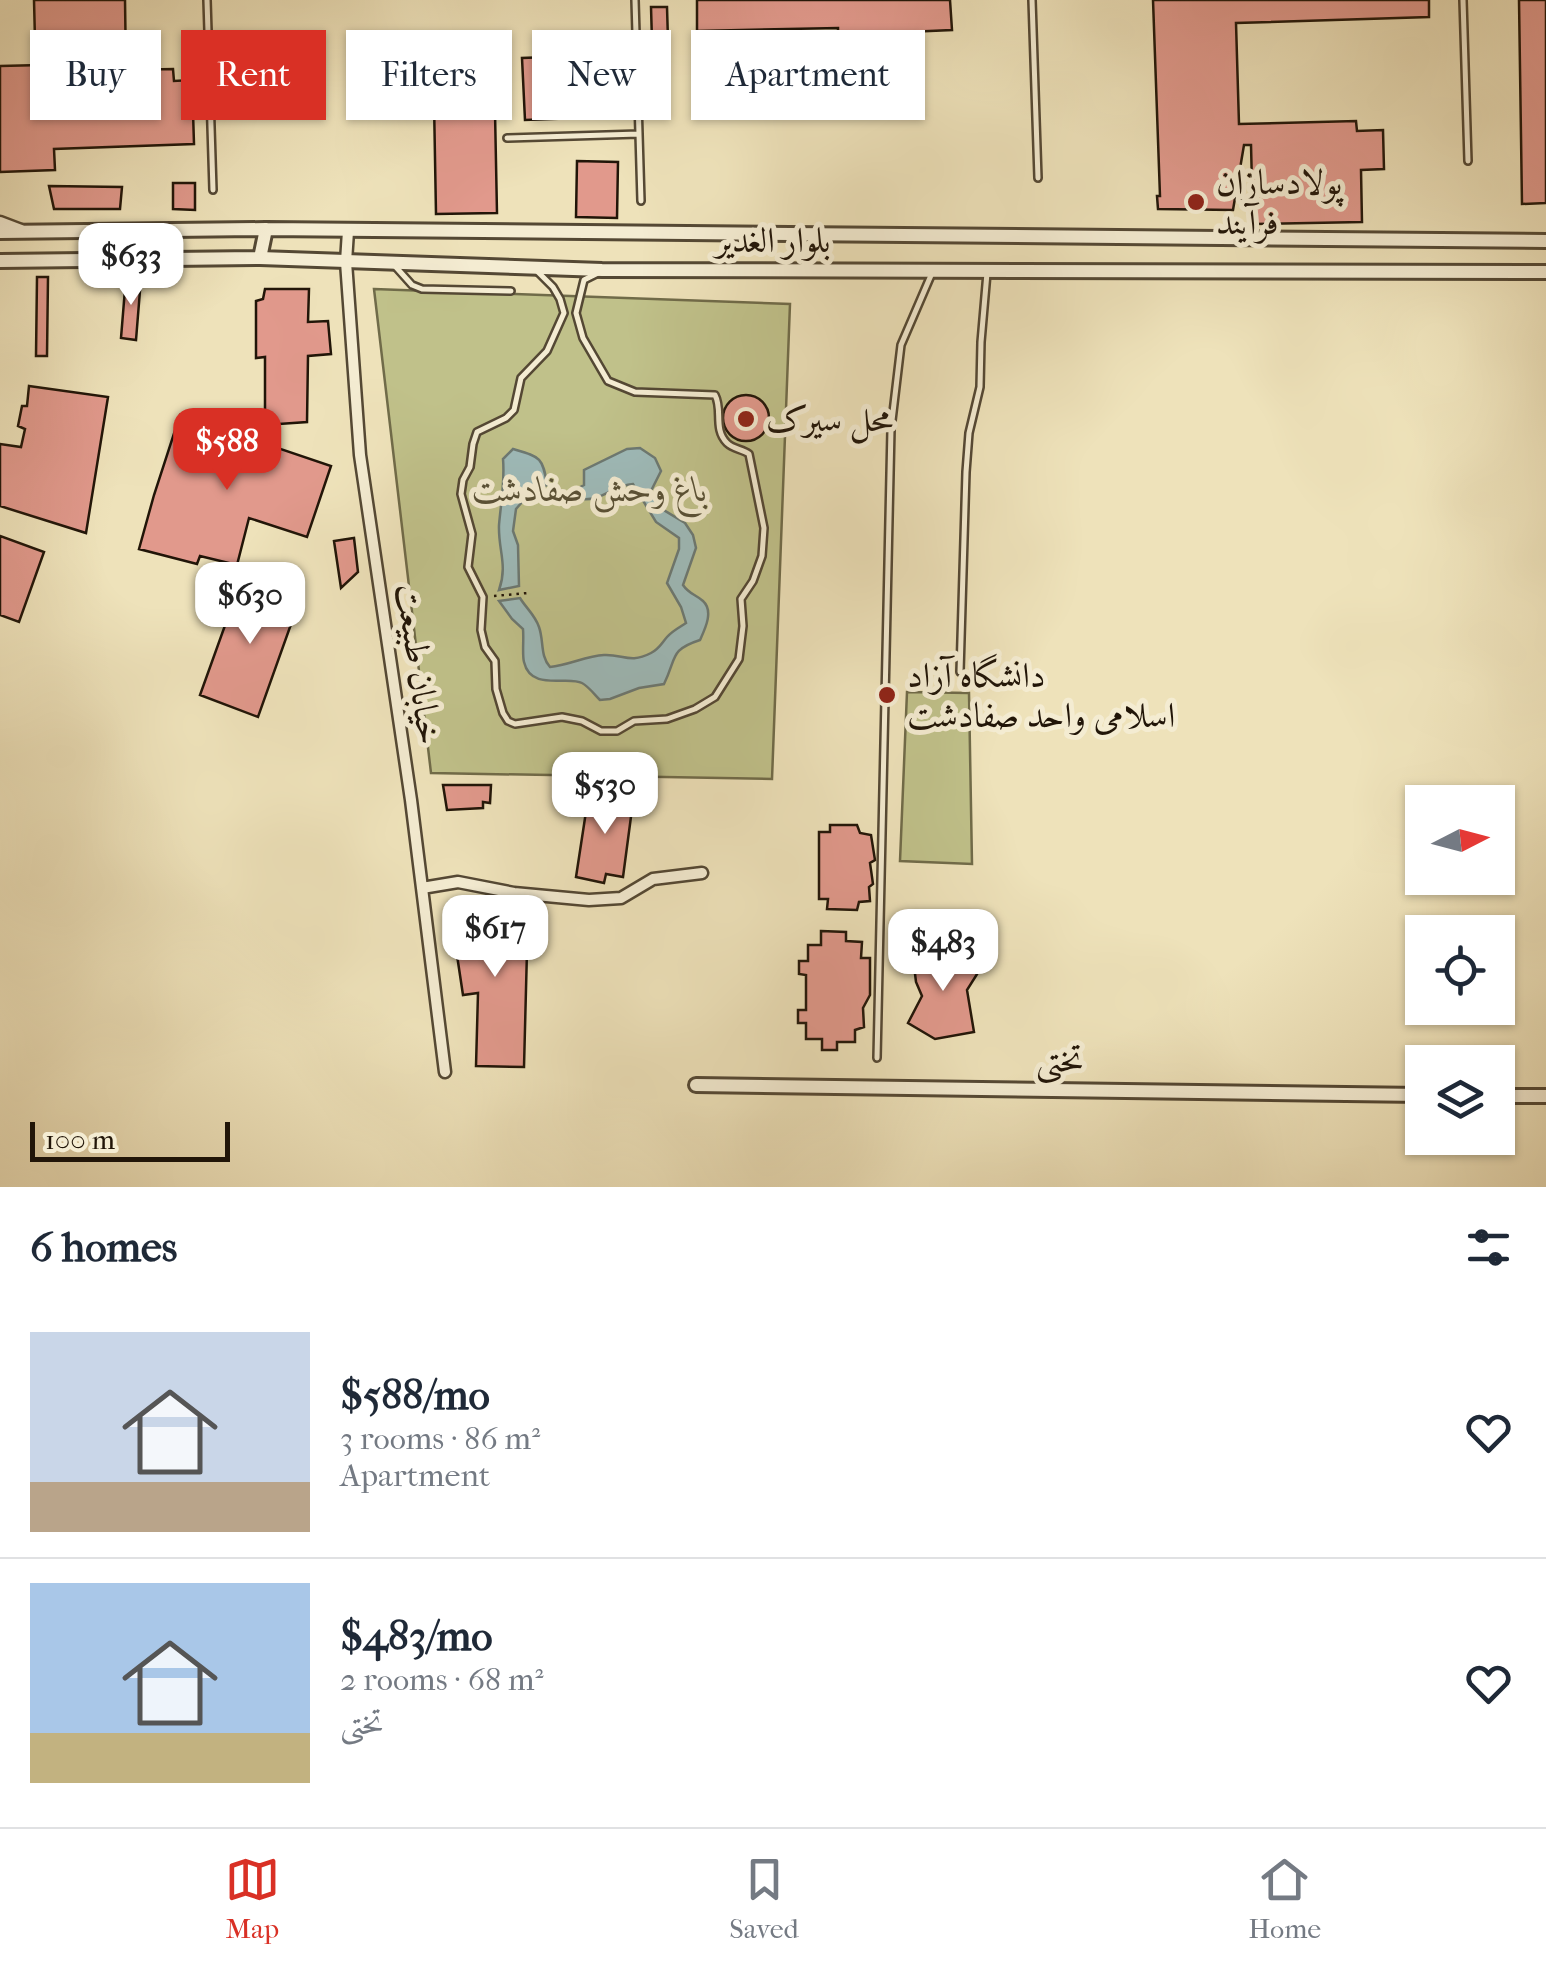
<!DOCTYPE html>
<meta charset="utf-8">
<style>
:root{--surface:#fff;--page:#f6f6f7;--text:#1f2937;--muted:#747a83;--line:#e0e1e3;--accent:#d93025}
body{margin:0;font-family:"IM FELL French Canon",Amiri,serif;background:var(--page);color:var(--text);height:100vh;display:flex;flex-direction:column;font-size:38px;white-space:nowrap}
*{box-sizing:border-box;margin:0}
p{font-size:32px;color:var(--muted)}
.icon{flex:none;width:55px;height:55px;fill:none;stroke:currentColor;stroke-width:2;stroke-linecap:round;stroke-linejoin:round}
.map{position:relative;height:1187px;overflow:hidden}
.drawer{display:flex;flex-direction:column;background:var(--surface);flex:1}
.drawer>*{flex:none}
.banner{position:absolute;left:30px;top:30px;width:1000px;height:90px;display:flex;gap:20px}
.needle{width:65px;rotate:84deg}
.controls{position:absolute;left:1405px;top:785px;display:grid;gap:20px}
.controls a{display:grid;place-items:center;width:110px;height:110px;border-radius:0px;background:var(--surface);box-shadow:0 2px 8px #0004;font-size:50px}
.scale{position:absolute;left:30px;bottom:25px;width:200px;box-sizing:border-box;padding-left:10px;border:5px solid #211508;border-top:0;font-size:28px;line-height:35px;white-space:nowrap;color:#211508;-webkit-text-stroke:8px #f4ecd2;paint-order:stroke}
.price{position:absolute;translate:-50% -85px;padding:0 22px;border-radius:20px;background:#fff;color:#222;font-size:32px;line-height:65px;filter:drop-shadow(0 2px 5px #0008)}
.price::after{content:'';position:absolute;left:50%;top:60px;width:30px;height:22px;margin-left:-15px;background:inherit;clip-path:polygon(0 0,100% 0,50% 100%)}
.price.current{background:var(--accent);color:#fff}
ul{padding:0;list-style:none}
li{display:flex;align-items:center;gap:30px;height:250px;padding:0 30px}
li+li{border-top:2px solid var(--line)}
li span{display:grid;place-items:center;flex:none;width:280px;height:200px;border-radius:0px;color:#555}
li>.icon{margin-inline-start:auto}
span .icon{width:120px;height:120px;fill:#fffc;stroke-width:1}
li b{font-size:42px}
h2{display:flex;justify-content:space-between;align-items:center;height:120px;padding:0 30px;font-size:42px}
.pill{padding:0 35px;border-radius:0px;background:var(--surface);box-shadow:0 2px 8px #0004;font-size:35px;line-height:90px}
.pill.current{background:var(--accent);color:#fff}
.dock{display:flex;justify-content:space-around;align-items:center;height:140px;border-top:2px solid var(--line);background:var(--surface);font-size:28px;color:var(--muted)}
.dock a{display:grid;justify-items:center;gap:5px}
.dock .current{color:var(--accent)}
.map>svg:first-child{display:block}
.green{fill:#c0c18a;stroke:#706b49;stroke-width:2.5}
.water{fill:#9ebbba;stroke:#6c7973;stroke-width:2.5}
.building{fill:#e1998c;stroke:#211508;stroke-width:2.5}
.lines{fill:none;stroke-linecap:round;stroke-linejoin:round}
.service-casing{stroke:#544834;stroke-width:10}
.minor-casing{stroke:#544834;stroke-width:15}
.tertiary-casing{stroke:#544834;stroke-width:18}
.path{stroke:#211508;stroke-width:2.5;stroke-dasharray:2.5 5;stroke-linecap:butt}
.service{stroke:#f4ecd2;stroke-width:5}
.minor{stroke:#f4ecd2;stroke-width:10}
.tertiary{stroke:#f4ecd2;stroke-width:12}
.poi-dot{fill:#8f2418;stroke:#f4ecd2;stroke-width:4}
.labels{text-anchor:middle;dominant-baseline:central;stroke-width:10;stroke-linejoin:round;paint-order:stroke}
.poi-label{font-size:35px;fill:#211508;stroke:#f4ecd2;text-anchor:start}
.street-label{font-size:35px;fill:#211508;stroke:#f4ecd2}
.park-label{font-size:35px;font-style:italic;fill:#595136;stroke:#f4ecd2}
</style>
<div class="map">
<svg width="1546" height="1187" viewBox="0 0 1546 1187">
<rect width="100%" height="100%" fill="#eee2ba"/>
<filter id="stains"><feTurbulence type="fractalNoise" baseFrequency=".002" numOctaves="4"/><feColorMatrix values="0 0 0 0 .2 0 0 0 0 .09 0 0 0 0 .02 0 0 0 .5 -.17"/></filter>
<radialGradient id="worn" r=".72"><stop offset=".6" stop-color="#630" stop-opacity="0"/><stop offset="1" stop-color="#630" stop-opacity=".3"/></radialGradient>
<path class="green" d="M374 289 790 304 772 779 431 773Z
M907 692 969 693 972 864 900 861Z"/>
<path class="water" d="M640 448 655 458 661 471 651 491 662 509 685 523 693 535 696 548 683 585C689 594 695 594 703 601 714 611 705 629 700 640 669 650 677 658 664 684L639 688 610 699 600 700C595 695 588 686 582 683 568 675 531 692 524 662 522 655 524 639 523 629L512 619 499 601 520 598C526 608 535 615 539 627 544 641 540 656 550 667 569 665 586 656 604 655 623 654 630 664 651 653 659 649 661 644 667 637 672 631 680 627 686 623L681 607 667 583 679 549V538L656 522 633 484C617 485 609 494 595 498 589 500 584 499 578 499L573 491 584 485V470L627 449Z
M513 449C540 457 543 457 547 485L530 493 516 509 513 531 518 545 519 586 499 590C508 565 498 550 499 525 501 502 505 482 503 459Z"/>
<path class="building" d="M34 0H125L126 70 173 69 174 81 192 80 194 144 54 149 55 170 0 172V66L41 65V39L35 40Z
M697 0H950L952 30 838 35V28L697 31Z
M1153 0H1429V17L1236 23 1239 124 1356 121 1357 131 1383 130 1384 169 1361 170 1362 222 1253 224 1251 145H1244L1233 210 1158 209 1157 196H1160Z
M1519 0H1546V203L1522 204Z
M651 7H667L668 40 652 41Z
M604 55 606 117 525 120 522 58Z
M494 61 497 213 436 214 434 102 431 64Z
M577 161 618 162 617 218 576 217Z
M173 183H195V210L173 209Z
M49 186 122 187 120 209H54Z
M37 277H48L47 356H36Z
M126 277 141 278 136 340 121 338Z
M265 289H309L308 322 328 321 331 354 308 356 307 422 265 425V357L256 358V301L263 299Z
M29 386 108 397 86 533 0 506V444L21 447 25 429 18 426 22 406H27Z
M723 418a23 23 0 1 1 46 0a23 23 0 1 1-46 0Z
M180 415 331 466 307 537 249 518 237 565 200 556 197 564 139 549 154 495Z
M0 536 44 552 19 622 0 615Z
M354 538 358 572 341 588 334 541Z
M242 578 300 599 258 717 200 695Z
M443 785H491L490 803 483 802V808L447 810Z
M589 792 601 794V797L623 800 624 793 634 794 623 877 606 874 604 883 576 877Z
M830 825H857L860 833 871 835 875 860 870 863 873 884 869 887 870 901 859 902 857 910 827 909 828 899H819V832H830Z
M463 900 464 911 528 912 524 1067 476 1066 478 993 463 995 449 902Z
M821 931 846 932V941L862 942 861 958H870V995L863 1008 864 1027 855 1030V1042H837V1050H822V1039H806V1023H798V1010H806V975L799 974V961H808V945H821Z
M959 946 961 962 979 971 967 990 974 1032 935 1039 908 1023 922 996 916 982 913 957Z"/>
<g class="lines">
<g class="service-casing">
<path id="service" d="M207 0 213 190
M635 0 641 201
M1032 0 1038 178
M1463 0 1468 161
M507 138 639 134
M395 266 412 285 422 289 511 291
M536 270 553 287 560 299 564 313 547 351 521 378 514 410 506 418 477 432 473 444 470 467 463 480 461 494 472 534 468 567 483 597 481 630 485 647 495 661 496 689 503 713 508 721 515 724 562 717 582 721 601 731H617L634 721 667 719 695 709 715 697 739 659 743 626 741 599 753 581 762 556 764 528 749 454C742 449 733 449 727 443 713 429 723 410 715 395L635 392 608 381 583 338 576 313 584 280 598 273
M960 672 966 472 969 433 980 387 981 342 987 273
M877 1058 891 429 901 345 932 273"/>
</g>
<g class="minor-casing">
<path id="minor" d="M0 222 21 230
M348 231 346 262 360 455 411 800 445 1072
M422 888 458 882 514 893 589 900 621 898 653 879 702 873"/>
</g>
<g class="tertiary-casing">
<path id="tertiary" d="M0 232 266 229 1546 241
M260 258 266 229
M0 261 260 258 602 270 1546 272
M696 1085 1422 1095
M1498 1096H1546"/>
</g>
<path class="path" d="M494 596 528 593"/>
<use href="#service" class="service"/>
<use href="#minor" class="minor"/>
<use href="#tertiary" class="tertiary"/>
</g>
<g class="poi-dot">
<circle cx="1196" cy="202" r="10"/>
<circle cx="746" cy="419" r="10"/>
<circle cx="887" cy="695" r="10"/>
</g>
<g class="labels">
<g class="poi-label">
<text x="1216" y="182">پولادسازان<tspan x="1216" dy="40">فرآیند</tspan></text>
<text x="766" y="419">محل سیرک</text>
<text x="907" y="675">دانشگاه آزاد<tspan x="907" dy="40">اسلامی واحد صفادشت</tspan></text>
</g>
<g class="street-label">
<text x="773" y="240">بلوار الغدیر</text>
<text transform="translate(419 664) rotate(82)">خیابان طبیعت</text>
<text transform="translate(1060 1060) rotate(1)">تختی</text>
</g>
<g class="park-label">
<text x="590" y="489">باغ وحش صفادشت</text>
</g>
</g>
<rect width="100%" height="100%" filter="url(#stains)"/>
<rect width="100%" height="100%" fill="url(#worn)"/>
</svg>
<div class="controls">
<a><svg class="needle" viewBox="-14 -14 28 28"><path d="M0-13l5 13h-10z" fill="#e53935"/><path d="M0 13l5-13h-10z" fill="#747a83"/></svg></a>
<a><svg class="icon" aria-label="locate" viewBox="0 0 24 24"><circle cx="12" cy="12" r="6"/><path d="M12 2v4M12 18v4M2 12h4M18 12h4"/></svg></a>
<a><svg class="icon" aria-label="layers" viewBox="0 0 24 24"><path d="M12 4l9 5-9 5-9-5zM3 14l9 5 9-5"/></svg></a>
</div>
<div class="scale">100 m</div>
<b class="price" style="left:131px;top:308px">$633</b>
<b class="price current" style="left:227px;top:493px">$588</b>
<b class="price" style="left:250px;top:647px">$630</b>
<b class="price" style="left:605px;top:837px">$530</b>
<b class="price" style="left:495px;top:980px">$617</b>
<b class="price" style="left:943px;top:994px">$483</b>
<div class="banner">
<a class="pill">Buy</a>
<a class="pill current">Rent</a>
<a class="pill">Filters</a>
<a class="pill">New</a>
<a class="pill">Apartment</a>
</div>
</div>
<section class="drawer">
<h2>6 homes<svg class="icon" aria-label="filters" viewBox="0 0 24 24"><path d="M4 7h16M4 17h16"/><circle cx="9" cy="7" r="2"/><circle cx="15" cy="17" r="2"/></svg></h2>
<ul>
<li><span style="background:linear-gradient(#c9d6e8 75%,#b9a48a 0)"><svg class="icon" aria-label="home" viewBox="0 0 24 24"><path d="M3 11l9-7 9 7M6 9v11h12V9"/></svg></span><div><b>$588/mo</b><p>3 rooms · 86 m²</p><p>Apartment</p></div><svg class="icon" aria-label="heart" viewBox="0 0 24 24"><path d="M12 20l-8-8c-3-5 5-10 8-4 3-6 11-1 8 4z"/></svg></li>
<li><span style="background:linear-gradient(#a9c7e8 75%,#c2b280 0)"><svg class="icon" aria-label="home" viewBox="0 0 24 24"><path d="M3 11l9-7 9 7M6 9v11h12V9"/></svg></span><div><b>$483/mo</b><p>2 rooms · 68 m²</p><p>تختی</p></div><svg class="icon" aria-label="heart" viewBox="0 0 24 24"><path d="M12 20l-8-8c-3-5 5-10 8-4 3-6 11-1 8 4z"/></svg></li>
</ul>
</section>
<nav class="dock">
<a class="current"><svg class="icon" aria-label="map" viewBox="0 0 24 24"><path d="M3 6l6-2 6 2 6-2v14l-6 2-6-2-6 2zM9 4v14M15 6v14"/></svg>Map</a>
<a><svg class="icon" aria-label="saved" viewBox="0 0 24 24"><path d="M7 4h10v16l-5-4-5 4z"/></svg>Saved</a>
<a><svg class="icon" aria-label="home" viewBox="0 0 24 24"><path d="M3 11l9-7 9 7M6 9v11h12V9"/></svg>Home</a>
</nav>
